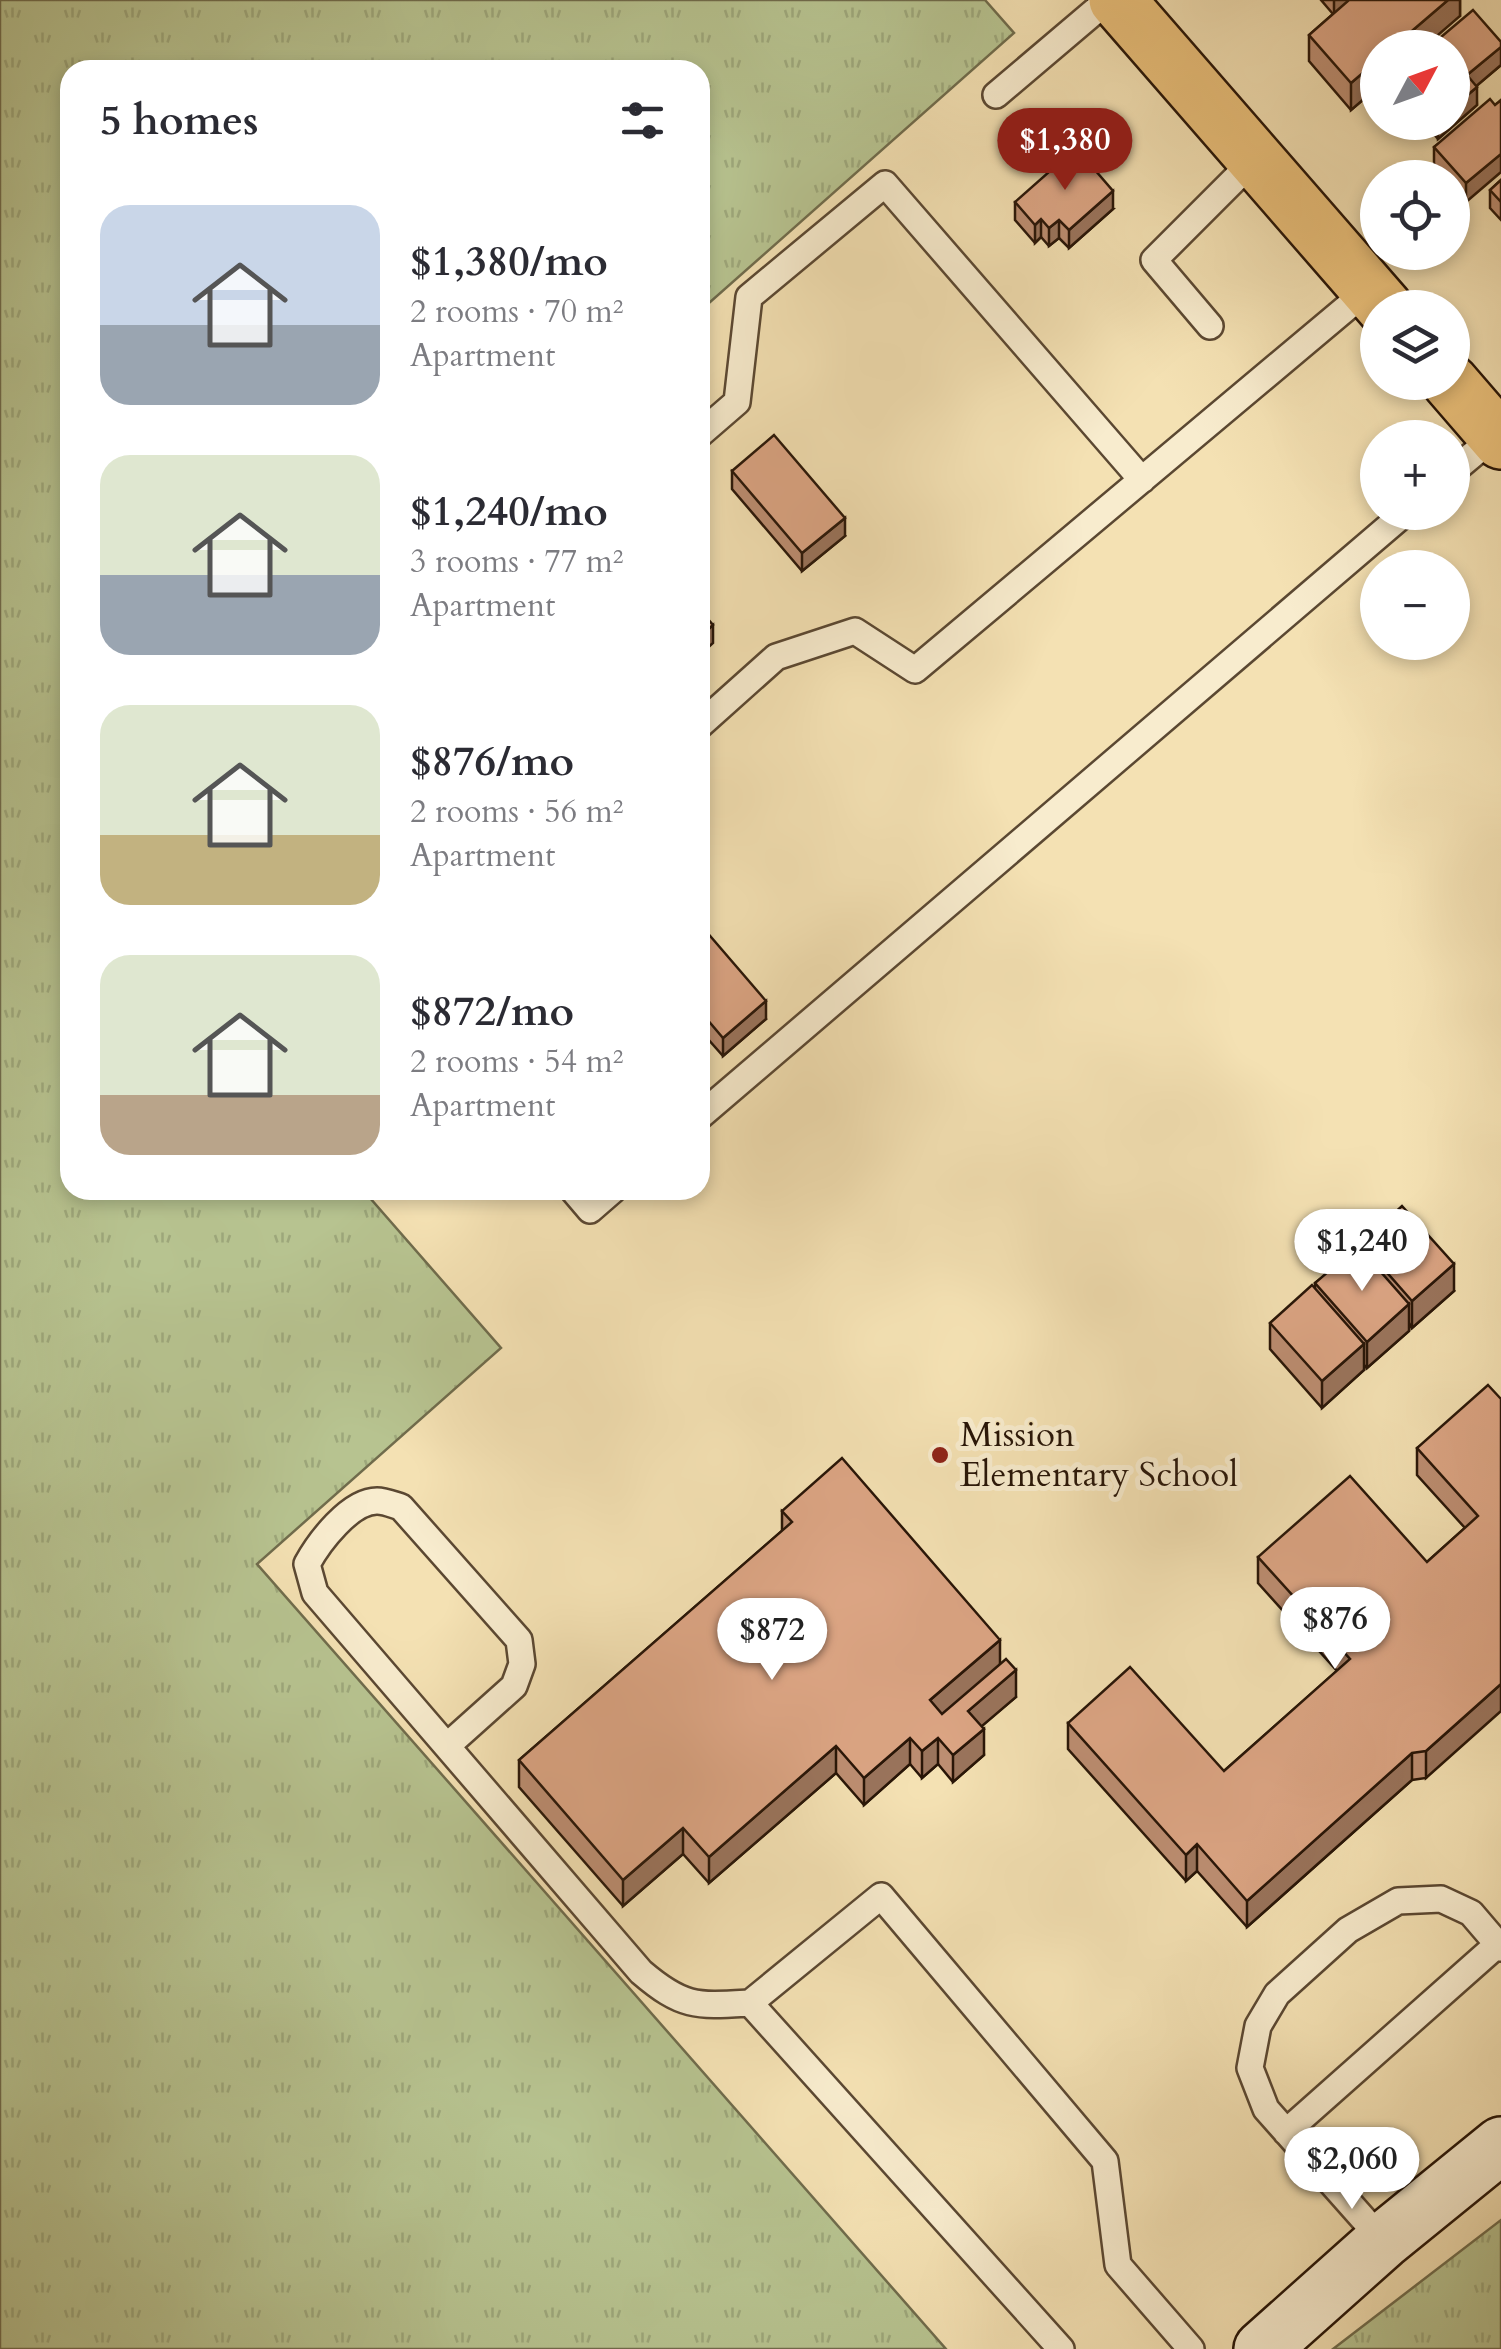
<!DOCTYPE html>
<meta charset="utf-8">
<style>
:root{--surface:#fff;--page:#f7f7f7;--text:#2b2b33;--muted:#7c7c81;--accent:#8f2418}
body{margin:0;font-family:Cardo,serif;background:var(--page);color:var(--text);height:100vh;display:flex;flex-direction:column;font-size:38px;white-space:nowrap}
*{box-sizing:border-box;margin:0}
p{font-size:32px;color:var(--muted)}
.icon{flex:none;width:55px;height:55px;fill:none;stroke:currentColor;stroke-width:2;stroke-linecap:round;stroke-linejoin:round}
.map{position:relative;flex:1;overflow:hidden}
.drawer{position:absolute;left:60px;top:60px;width:650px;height:1140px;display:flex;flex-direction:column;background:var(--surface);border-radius:30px;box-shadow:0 5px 15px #0003}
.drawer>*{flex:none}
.needle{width:65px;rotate:49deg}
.controls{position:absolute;left:1360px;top:30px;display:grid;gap:20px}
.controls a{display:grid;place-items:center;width:110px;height:110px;border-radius:50%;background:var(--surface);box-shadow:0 5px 15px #0003;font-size:50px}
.price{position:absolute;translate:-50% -85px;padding:0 22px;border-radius:35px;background:#fff;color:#222;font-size:32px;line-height:65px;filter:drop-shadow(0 2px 5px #0008)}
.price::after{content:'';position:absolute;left:50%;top:60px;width:30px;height:22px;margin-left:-15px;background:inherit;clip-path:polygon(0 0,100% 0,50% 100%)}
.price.selected{background:var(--accent);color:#fff}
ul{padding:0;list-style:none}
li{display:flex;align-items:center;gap:30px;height:250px;padding:0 40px}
li span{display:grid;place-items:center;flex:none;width:280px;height:200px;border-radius:30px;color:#555}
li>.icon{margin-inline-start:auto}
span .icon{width:120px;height:120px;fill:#fffc;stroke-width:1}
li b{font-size:42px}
h2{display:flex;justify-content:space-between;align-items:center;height:120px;padding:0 40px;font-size:42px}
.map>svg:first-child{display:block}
.grass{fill:url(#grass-tufts);stroke:#706c4c;stroke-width:2.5}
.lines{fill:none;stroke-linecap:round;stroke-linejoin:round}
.service-casing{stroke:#5b4832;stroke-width:30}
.secondary-casing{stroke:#281507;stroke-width:60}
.primary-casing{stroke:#281507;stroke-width:60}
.service{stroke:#f8ecce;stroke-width:25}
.secondary{stroke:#f8ecce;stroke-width:55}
.primary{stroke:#eac07a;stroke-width:55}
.wall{fill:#bd8e72;stroke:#281507;stroke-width:2.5}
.shaded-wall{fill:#9a745c;stroke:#281507;stroke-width:2.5}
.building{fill:#dca584;stroke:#281507;stroke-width:2.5}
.poi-dot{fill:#8f2418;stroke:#f8ecce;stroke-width:4}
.labels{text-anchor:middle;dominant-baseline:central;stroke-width:10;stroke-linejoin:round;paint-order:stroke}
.poi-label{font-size:35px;fill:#281507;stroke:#f8ecce;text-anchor:start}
</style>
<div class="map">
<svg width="1501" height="2349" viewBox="0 0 1501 2349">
<defs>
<pattern id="grass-tufts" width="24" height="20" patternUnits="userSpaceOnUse" patternTransform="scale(2.5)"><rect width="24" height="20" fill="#b7c390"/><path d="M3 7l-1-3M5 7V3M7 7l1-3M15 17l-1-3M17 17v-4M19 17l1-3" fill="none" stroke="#9da77b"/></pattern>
</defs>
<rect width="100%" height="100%" fill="#f4e1b3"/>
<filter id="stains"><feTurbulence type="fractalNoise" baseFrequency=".002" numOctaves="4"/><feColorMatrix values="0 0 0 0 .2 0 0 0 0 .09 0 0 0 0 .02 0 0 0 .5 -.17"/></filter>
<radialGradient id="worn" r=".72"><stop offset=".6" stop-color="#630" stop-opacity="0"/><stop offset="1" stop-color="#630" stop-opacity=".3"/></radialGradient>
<path class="grass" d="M0 0H985L1014 33 700 311V70H70V1190H363L501 1348 257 1564 946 2349H0Z
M1501 2220V2349H1333Z"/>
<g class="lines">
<g class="service-casing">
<path id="service" d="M996 95 1108 0
M1210 326 1154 260 1255 159
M700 434 737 402 749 297 885 184 1142 480
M1452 472 1496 435
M700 725 776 657 855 631 915 670 1369 289
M700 1116 1406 512
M573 1190 590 1210 613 1190
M447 1746 514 1686 522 1664 519 1640 401 1507C394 1505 385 1501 377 1501 350 1501 319 1542 307 1564L315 1593 641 1972C683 2008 697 2006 750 2003
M1286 2132 1498 1944
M1383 2241 1266 2109 1250 2068 1258 2026 1277 1994 1348 1930 1398 1901 1441 1899 1471 1913 1501 1948
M1061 2349 750 2003 881 1896 1105 2161 1118 2265 1191 2349"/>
</g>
<g class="secondary-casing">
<path id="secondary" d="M1262 2349 1383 2241 1501 2145"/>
</g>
<g class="primary-casing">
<path id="primary" d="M1117 0 1385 308
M1450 382 1501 441"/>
</g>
<use href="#service" class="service"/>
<use href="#secondary" class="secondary"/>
<use href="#primary" class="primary"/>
</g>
<path class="wall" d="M1321 0H1460V16L1378 48V87L1351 110 1309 61V35L1333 14Z
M1501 42V65L1476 86 1477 105 1438 139 1424 122H1452Z
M1495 105 1466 202 1452 186V178H1445L1434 165V147Z
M1501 180V220L1490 208V190Z
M1015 202 1113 209 1069 248 1059 238 1049 246 1041 237 1035 243 1015 220Z
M732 471 845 536 802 571 732 489Z
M700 935 766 1019 723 1056 700 1030Z
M1361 1243 1454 1291 1412 1328 1409 1323V1331L1367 1368 1364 1365V1370L1322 1408 1270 1349V1323L1315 1288V1283L1361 1249Z
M1501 1399 1426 1778 1412 1780 1247 1927 1197 1871 1186 1881 1068 1749V1723L1224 1771 1337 1671 1258 1583V1557L1427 1562 1465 1528 1417 1475V1448Z
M782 1511 1000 1664 1016 1697 981 1726 984 1755 953 1782 938 1764 922 1778 910 1764 864 1805 836 1773 709 1883 683 1854 623 1906 519 1787V1760L782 1531Z"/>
<path class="shaded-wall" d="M1334 0H1352L1334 15Z
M1448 0H1460V16L1423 48H1392Z
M1501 47V65L1467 94V75Z
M1378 60V87L1351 110V83Z
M1477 87V105L1438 139V122H1452V108Z
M1501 154V172L1466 202V183Z
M1113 191V209L1069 248V230Z
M1041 219V237L1035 243V225Z
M1059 220V238L1049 246V228Z
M845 518V536L802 571V553Z
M713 625V643L700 655V637Z
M766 1001V1019L723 1056V1038Z
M708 1053V1071L700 1077V1059Z
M1454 1264V1291L1412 1328V1301Z
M1409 1304V1331L1367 1368V1342Z
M1364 1344V1370L1322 1408V1381Z
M1000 1640V1666L930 1727V1700Z
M1016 1670V1697L968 1738V1711Z
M1501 1684V1711L1426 1778V1751Z
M984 1729V1755L953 1782V1755Z
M910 1738V1764L864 1805V1778Z
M938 1738V1764L922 1778V1751Z
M836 1746V1773L709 1883V1857Z
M1412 1753V1780L1247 1927V1901Z
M683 1828V1854L623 1906V1880Z
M1197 1844V1871L1186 1881V1855Z"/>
<path class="building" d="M1349 0H1448L1392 48H1378V60L1351 83 1309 35Z
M1473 10 1501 42V47L1467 75 1477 87 1452 108V48H1428Z
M1490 99 1495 105 1501 100V154L1466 183 1434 147Z
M1076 148 1113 191 1069 230 1059 220 1049 228 1041 219 1035 225 1015 202Z
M1501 180V202L1490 190Z
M774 435 845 518 802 553 732 471Z
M700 610 713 625 700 637Z
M705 930 766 1001 723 1038 700 1011V935Z
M700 1043 708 1053 700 1059Z
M1402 1206 1454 1264 1412 1301 1361 1243Z
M1358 1246 1409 1304 1367 1342 1315 1283Z
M1312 1285 1364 1344 1322 1381 1270 1323Z
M1488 1385 1501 1399V1684L1426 1751 1412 1753 1247 1901 1197 1844 1186 1855 1068 1723 1130 1667 1224 1771 1350 1659 1258 1557 1350 1476 1427 1562 1478 1516 1417 1448Z
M842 1458 1000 1640 930 1700 942 1714 1006 1659 1016 1670 968 1711 984 1729 953 1755 938 1738 922 1751 910 1738 864 1778 836 1746 709 1857 683 1828 623 1880 519 1760 792 1522 782 1511Z"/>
<circle class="poi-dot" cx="940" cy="1455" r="10"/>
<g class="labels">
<g class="poi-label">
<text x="960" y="1435">Mission<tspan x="960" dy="40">Elementary School</tspan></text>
</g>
</g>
<rect width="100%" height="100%" filter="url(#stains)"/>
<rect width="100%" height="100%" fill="url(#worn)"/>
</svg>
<div class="controls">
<a><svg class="needle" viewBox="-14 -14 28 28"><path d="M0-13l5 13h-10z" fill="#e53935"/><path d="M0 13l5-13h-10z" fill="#7c7c81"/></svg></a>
<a><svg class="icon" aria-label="locate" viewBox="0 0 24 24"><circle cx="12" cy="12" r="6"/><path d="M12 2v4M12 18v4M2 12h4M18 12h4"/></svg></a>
<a><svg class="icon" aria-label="layers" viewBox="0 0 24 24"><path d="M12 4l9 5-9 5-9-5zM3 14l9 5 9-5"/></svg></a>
<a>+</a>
<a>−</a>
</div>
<b class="price selected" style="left:1065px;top:193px">$1,380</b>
<b class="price" style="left:1362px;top:1294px">$1,240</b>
<b class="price" style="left:1335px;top:1672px">$876</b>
<b class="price" style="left:772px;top:1683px">$872</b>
<b class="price" style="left:1352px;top:2212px">$2,060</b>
<section class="drawer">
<h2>5 homes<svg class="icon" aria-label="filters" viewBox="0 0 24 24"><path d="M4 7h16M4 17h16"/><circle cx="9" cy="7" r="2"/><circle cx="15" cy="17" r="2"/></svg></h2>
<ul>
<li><span style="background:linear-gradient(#c9d6e8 60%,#9aa5b1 0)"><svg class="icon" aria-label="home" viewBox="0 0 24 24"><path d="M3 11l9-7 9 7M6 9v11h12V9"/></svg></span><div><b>$1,380/mo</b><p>2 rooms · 70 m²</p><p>Apartment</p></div></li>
<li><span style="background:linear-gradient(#dfe7d0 60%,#9aa5b1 0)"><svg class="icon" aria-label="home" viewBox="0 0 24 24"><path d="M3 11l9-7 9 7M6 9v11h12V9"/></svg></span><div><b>$1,240/mo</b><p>3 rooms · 77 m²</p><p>Apartment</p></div></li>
<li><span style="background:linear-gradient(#dfe7d0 65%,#c2b280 0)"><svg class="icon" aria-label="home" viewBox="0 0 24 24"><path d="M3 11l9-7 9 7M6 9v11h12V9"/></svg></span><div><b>$876/mo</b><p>2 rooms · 56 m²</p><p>Apartment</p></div></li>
<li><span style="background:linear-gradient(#dfe7d0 70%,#b9a48a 0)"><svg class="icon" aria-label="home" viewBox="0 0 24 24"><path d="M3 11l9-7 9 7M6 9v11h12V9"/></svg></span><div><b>$872/mo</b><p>2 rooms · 54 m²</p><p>Apartment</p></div></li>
</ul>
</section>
</div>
